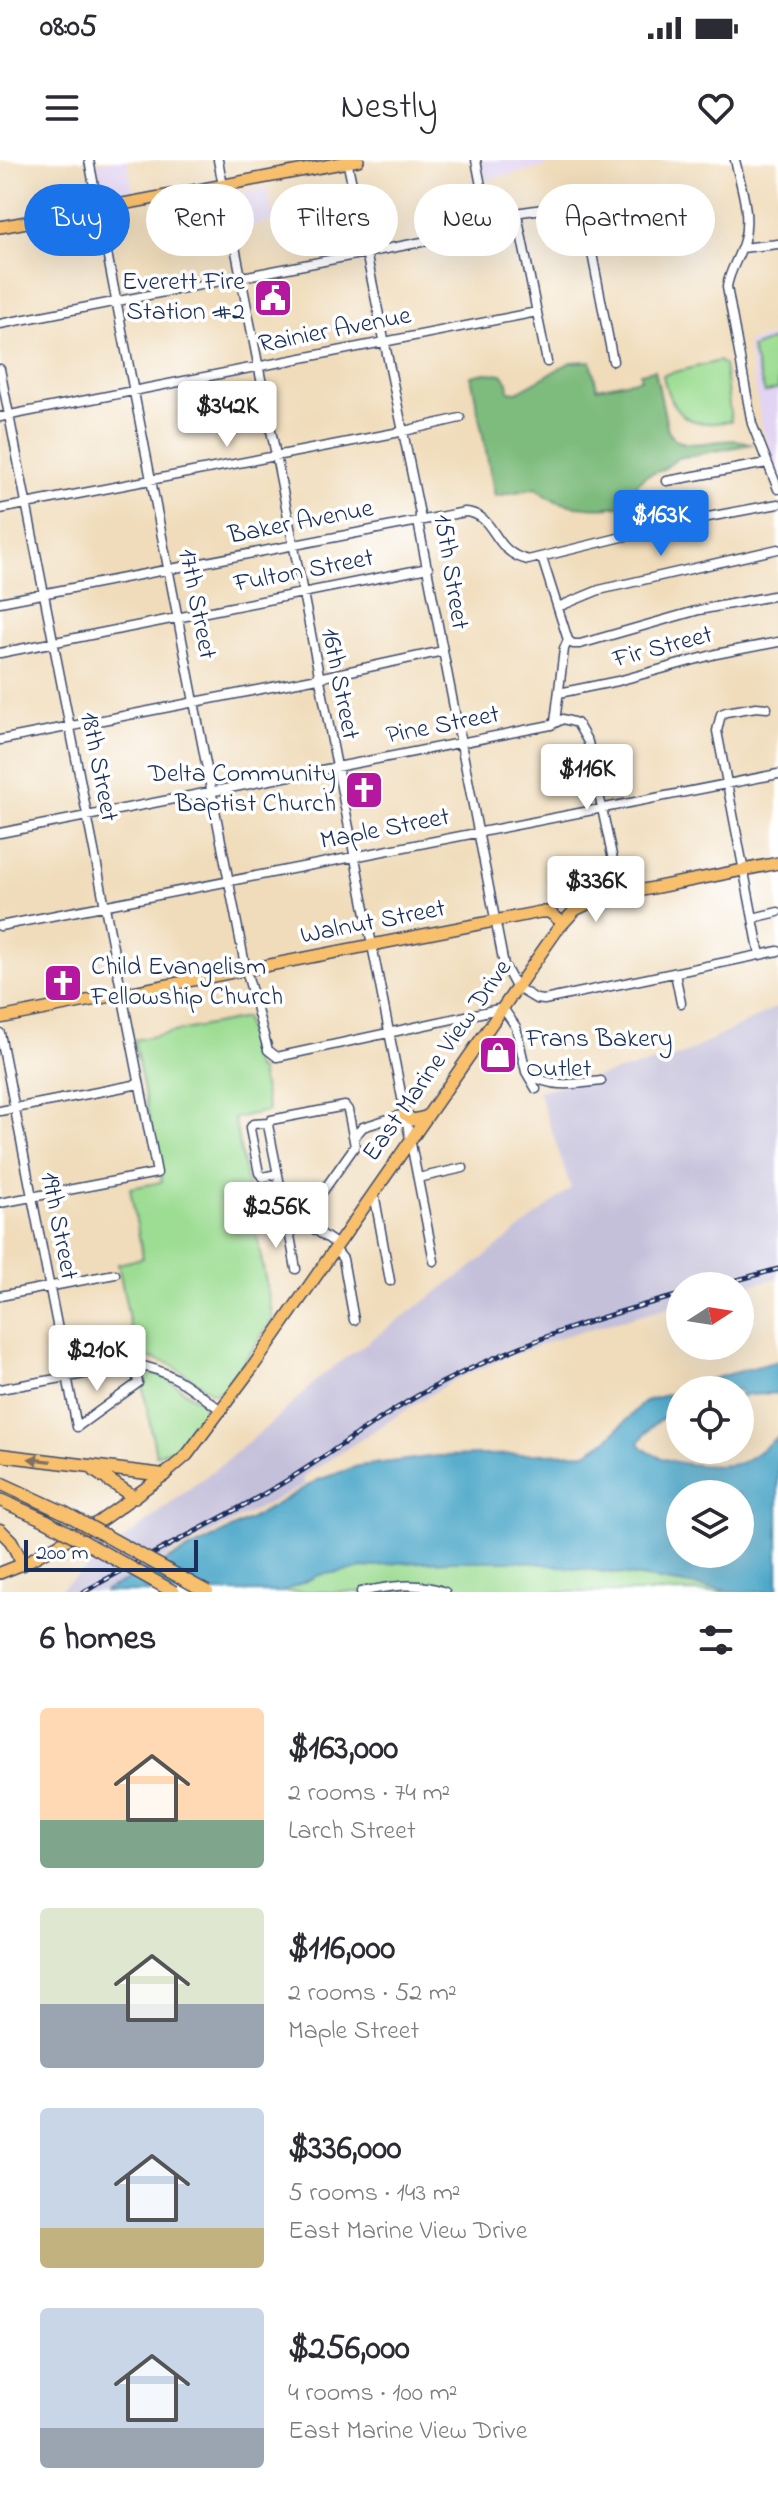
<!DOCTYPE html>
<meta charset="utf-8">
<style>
:root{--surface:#fff;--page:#f2f2f3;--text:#2b2b33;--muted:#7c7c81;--accent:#1a73e8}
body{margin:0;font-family:"Indie Flower",sans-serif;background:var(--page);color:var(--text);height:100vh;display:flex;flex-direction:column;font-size:30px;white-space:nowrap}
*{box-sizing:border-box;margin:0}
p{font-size:26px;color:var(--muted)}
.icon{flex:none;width:44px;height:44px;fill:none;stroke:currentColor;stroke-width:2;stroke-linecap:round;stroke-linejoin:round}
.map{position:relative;height:1432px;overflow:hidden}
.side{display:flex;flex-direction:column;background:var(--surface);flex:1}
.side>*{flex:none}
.guide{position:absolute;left:24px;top:24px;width:730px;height:72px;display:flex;gap:16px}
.needle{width:52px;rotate:78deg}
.fabs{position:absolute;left:666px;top:1112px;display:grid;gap:16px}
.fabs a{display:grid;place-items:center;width:88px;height:88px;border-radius:50%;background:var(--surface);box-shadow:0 8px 32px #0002;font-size:40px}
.scale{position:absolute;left:24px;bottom:20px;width:174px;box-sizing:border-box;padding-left:8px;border:4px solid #1b2f5e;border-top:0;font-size:22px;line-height:28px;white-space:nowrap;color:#1b2f5e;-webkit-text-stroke:6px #fff;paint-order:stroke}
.price{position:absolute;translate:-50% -68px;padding:0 18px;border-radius:8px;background:#fff;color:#222;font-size:26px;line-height:52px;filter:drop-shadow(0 2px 4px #0008)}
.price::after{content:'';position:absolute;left:50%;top:48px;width:24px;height:18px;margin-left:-12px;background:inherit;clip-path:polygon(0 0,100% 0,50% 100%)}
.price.selected{background:var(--accent);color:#fff}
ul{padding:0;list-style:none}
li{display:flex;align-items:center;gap:24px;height:200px;padding:0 40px}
li span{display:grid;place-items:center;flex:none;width:224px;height:160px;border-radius:8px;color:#555}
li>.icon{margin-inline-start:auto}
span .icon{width:96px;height:96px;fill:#fffc;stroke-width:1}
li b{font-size:34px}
h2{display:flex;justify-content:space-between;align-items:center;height:96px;padding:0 40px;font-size:34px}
.tag{padding:0 28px;border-radius:36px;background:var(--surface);box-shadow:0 8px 32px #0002;font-size:28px;line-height:72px}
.tag.selected{background:var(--accent);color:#fff}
.status{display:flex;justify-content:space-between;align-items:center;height:56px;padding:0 40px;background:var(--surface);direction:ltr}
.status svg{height:22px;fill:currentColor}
header{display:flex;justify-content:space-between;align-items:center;height:104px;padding:0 40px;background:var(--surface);font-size:36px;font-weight:600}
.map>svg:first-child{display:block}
.built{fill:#e2d4f3}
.industrial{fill:#c5c0da}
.green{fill:#9ddd93;stroke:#5c8678;stroke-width:2}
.forest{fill:#7ebc7d;stroke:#4c766e;stroke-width:2}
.water{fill:#49a6c8;stroke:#326a93;stroke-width:2;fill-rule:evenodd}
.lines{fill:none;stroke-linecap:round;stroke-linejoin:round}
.minor-casing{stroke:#3b496c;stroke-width:11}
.major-casing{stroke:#3b496c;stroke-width:14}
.highway-casing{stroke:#3b496c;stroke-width:15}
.minor{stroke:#fff;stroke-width:8}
.major{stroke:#f8bf6c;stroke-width:11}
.highway{stroke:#f8bf6c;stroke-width:12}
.rail-casing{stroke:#1b2f5e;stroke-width:5}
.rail{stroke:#fff;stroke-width:2;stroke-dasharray:6;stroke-linecap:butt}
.highway-bridge-casing{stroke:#3b496c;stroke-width:15;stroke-linecap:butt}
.highway-bridge{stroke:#f8bf6c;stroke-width:12}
.oneway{fill:#7e7064}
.labels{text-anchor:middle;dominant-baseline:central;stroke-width:7;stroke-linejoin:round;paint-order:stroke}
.poi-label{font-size:26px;fill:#1b2f5e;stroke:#fff;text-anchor:end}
.street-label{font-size:26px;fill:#1b2f5e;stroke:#fff}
</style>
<div class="status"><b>08:05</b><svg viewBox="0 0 49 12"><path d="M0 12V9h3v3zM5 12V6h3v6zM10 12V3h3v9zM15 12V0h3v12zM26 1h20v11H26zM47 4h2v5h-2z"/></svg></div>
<header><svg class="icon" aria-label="menu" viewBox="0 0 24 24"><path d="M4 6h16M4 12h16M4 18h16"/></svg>Nestly<svg class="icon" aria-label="heart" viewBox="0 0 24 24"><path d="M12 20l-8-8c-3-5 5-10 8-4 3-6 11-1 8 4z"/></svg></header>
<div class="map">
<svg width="778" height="1432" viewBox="0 0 778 1432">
<rect width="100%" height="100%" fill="#fff"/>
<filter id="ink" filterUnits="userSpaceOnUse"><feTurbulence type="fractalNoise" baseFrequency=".0125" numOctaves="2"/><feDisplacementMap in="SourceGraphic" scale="16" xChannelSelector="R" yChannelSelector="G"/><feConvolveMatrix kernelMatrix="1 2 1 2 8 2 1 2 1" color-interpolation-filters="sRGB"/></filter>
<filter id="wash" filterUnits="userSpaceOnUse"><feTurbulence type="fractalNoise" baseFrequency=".006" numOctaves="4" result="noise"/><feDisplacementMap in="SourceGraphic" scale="32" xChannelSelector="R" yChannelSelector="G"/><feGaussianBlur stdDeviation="1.8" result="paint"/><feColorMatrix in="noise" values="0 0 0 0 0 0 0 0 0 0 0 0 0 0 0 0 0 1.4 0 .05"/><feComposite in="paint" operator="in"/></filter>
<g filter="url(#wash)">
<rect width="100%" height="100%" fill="#f0dcba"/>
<path class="built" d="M116 0H127L133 31 103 36 97 4Z
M481 0H545L546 7 485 20Z
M267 28 274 61 237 69 231 36Z
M778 174V311L763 270 747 183Z"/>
<path class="industrial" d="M778 846V1118L740 1128V1126H680V1144L564 1176 504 1198 452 1221 415 1244 303 1317 304 1325 170 1394 107 1432H56L228 1299 273 1262 322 1215 468 1110 571 1028 538 931 680 896Z"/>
<path class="green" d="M778 178V229L765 233 751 188Z
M719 201 724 205 731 261C689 269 671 256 663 215Z
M245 858 255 908 260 911 268 951 234 958 273 1159 224 1231 213 1233 168 1203 136 1194 118 1104 143 1098 130 1028 162 1022 134 880Z
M140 1212 163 1216 203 1244 206 1249 202 1262 198 1259 176 1287 156 1295Z
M449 1401H519L565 1406 737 1432H282L319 1415 397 1403Z"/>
<path class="forest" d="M591 201 597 228 641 219 640 213 655 210 668 271 675 280C700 291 726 273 751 284L678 298 662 310 645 316 637 324 638 335 634 342C609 351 555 350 537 328L495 336 471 216 485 213 502 214 508 222 509 231 517 232 571 202Z"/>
<path class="water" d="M778 1201V1233L740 1236V1230H682L700 1222Z
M680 1231V1249C662 1257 649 1266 639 1283 651 1304 720 1311 742 1302 755 1297 767 1285 778 1276V1432H737L609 1412 519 1401H449L397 1403 319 1415 282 1432H103L249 1360 318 1320 358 1306 437 1296 586 1293 608 1279 645 1241ZM680 1334H740V1394H680Z"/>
</g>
<g filter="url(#ink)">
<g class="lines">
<g class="minor-casing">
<path id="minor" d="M89 0 246 810 268 890 277 897 503 848 516 867 526 912 536 929
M218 0 434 1101
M347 0 420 354 419 367 504 805 516 827 536 839 544 840 778 791
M476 0 487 57
M735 0C741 26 751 55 744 80 740 97 729 110 727 127L752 264 778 329
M517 54 547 202
M742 88 778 84
M0 164 453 76 487 57 557 47 573 53 581 60 588 73 613 201
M0 209 157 1013 0 1043
M0 257 537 152
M667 321 767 303
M0 349 400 272 460 258
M542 398 568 480 564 489 555 562
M0 442 465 352C497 354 491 392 528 400L692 360 778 344
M558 447 599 430 778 389
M568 480 573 484H580L699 450 778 435
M0 493 428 408
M559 533 618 521 716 494 778 482
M0 580 318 518 443 491
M0 673 551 565 563 559 577 563 588 582 621 738
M753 758 778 752
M0 766 778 614
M760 795 717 571 721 554 726 552 756 547 767 548
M675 813 681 843
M0 873 77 1267 138 1223 135 1205
M529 914C553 929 575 924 601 921
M0 951 139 924
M268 963 253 964 250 969 259 1013 263 1017 277 1014
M354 977 363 967 404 954
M418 1018 463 1008
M374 1033 390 1121
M302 1061 355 986 348 950 345 946 271 960 268 965 288 1065 302 1061 338 1085
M288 1065 296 1109
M335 1089 343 1099 354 1160
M0 1136 115 1114
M0 1229 135 1205C170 1209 194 1230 222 1251
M361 1432C389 1426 418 1421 445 1432"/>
</g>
<g class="major-casing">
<path id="major" d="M0 67 358 0
M0 858 540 752H549L562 762
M404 954 413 960 425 957
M0 1413 23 1404 100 1361 164 1315 187 1295 252 1208 557 770 575 750 598 739 778 703"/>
</g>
<g class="highway-casing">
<path id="highway" d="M0 1295 164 1315
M95 1311 134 1337
M0 1323 63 1352
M0 1340 47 1361
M0 1370 11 1381 23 1404"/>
</g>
<use href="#minor" class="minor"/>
<use href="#major" class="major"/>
<use href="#highway" class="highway"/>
<g class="rail-casing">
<path id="rail" d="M715 1126 778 1109
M84 1432C147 1395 213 1364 276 1327 325 1298 370 1263 419 1235 502 1189 589 1159 680 1135"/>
</g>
<use href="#rail" class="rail"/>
<g class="highway-bridge-casing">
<path id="highway-bridge" d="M63 1352 207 1432
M47 1361 174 1432"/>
</g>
<use href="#highway-bridge" class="highway-bridge"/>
</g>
<defs><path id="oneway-solid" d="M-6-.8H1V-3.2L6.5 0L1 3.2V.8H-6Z" transform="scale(2)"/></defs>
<use class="oneway" href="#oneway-solid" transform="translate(40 1300) rotate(-173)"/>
</g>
<defs>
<g id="civic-square" transform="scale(2)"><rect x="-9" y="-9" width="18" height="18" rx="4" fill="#b5179e" stroke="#fff"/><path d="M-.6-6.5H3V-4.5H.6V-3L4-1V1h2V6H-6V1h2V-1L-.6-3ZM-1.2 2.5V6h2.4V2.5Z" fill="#fff"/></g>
<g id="church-square" transform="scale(2)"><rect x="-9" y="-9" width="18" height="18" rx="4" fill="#b5179e" stroke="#fff"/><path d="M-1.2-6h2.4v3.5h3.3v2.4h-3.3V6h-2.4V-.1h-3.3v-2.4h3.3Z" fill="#fff"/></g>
<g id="shop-square" transform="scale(2)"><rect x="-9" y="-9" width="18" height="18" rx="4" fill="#b5179e" stroke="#fff"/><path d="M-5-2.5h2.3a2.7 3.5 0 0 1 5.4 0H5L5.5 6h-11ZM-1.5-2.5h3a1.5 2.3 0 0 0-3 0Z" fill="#fff"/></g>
</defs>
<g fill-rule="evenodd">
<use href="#civic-square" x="273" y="138"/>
<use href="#church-square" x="364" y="630"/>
<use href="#church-square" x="63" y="823"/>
<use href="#shop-square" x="498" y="895"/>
</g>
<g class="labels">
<g class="poi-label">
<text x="245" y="123">Everett Fire<tspan x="245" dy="30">Station #2</tspan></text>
<text x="336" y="615">Delta Community<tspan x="336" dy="30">Baptist Church</tspan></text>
<text x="91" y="808" text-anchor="start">Child Evangelism<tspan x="91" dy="30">Fellowship Church</tspan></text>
<text x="526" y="880" text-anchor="start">Frans Bakery<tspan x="526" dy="30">Outlet</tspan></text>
</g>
<g class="street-label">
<text transform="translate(335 171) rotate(-11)">Rainier Avenue</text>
<text transform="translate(301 363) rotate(-11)">Baker Avenue</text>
<text transform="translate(304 412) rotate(-11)">Fulton Street</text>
<text transform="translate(450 412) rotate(81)">15th Street</text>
<text transform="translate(196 444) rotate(79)">17th Street</text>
<text transform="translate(663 488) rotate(-15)">Fir Street</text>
<text transform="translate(339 524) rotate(79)">16th Street</text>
<text transform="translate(443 566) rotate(-11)">Pine Street</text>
<text transform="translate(98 607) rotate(79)">18th Street</text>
<text transform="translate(385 670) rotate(-11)">Maple Street</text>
<text transform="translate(373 763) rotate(-11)">Walnut Street</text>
<text transform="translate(438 901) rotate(-55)">East Marine View Drive</text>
<text transform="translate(58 1066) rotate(79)">19th Street</text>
</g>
</g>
</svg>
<div class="fabs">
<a><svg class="needle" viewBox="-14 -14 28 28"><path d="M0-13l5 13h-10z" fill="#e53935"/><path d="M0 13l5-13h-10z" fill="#7c7c81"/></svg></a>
<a><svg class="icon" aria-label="locate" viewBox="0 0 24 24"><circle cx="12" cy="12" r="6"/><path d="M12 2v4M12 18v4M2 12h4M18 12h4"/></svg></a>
<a><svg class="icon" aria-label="layers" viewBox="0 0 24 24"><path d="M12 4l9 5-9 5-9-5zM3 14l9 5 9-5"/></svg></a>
</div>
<div class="scale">200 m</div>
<b class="price" style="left:227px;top:289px">$342K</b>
<b class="price selected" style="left:661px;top:398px">$163K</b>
<b class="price" style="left:587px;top:652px">$116K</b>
<b class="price" style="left:596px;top:764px">$336K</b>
<b class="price" style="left:276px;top:1090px">$256K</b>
<b class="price" style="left:97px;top:1233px">$210K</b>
<div class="guide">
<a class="tag selected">Buy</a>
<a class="tag">Rent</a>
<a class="tag">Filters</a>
<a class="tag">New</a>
<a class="tag">Apartment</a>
</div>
</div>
<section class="side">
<h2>6 homes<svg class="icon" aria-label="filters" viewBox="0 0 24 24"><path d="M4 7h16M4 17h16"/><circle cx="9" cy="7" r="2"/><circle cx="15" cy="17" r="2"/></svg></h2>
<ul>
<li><span style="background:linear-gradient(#ffd9b3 70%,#7fa58c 0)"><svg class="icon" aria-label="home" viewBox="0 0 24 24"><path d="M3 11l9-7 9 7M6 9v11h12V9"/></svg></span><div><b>$163,000</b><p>2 rooms · 74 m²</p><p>Larch Street</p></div></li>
<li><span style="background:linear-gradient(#dfe7d0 60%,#9aa5b1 0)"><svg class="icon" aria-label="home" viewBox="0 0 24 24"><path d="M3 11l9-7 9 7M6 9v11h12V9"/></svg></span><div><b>$116,000</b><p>2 rooms · 52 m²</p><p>Maple Street</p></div></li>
<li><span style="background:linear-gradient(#c9d6e8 75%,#c2b280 0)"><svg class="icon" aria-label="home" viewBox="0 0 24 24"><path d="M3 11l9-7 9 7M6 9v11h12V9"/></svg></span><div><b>$336,000</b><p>5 rooms · 143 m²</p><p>East Marine View Drive</p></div></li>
<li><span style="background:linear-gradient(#c9d6e8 75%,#9aa5b1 0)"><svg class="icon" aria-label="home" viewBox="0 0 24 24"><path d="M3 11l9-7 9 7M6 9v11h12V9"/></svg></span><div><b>$256,000</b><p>4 rooms · 100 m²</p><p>East Marine View Drive</p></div></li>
</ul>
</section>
